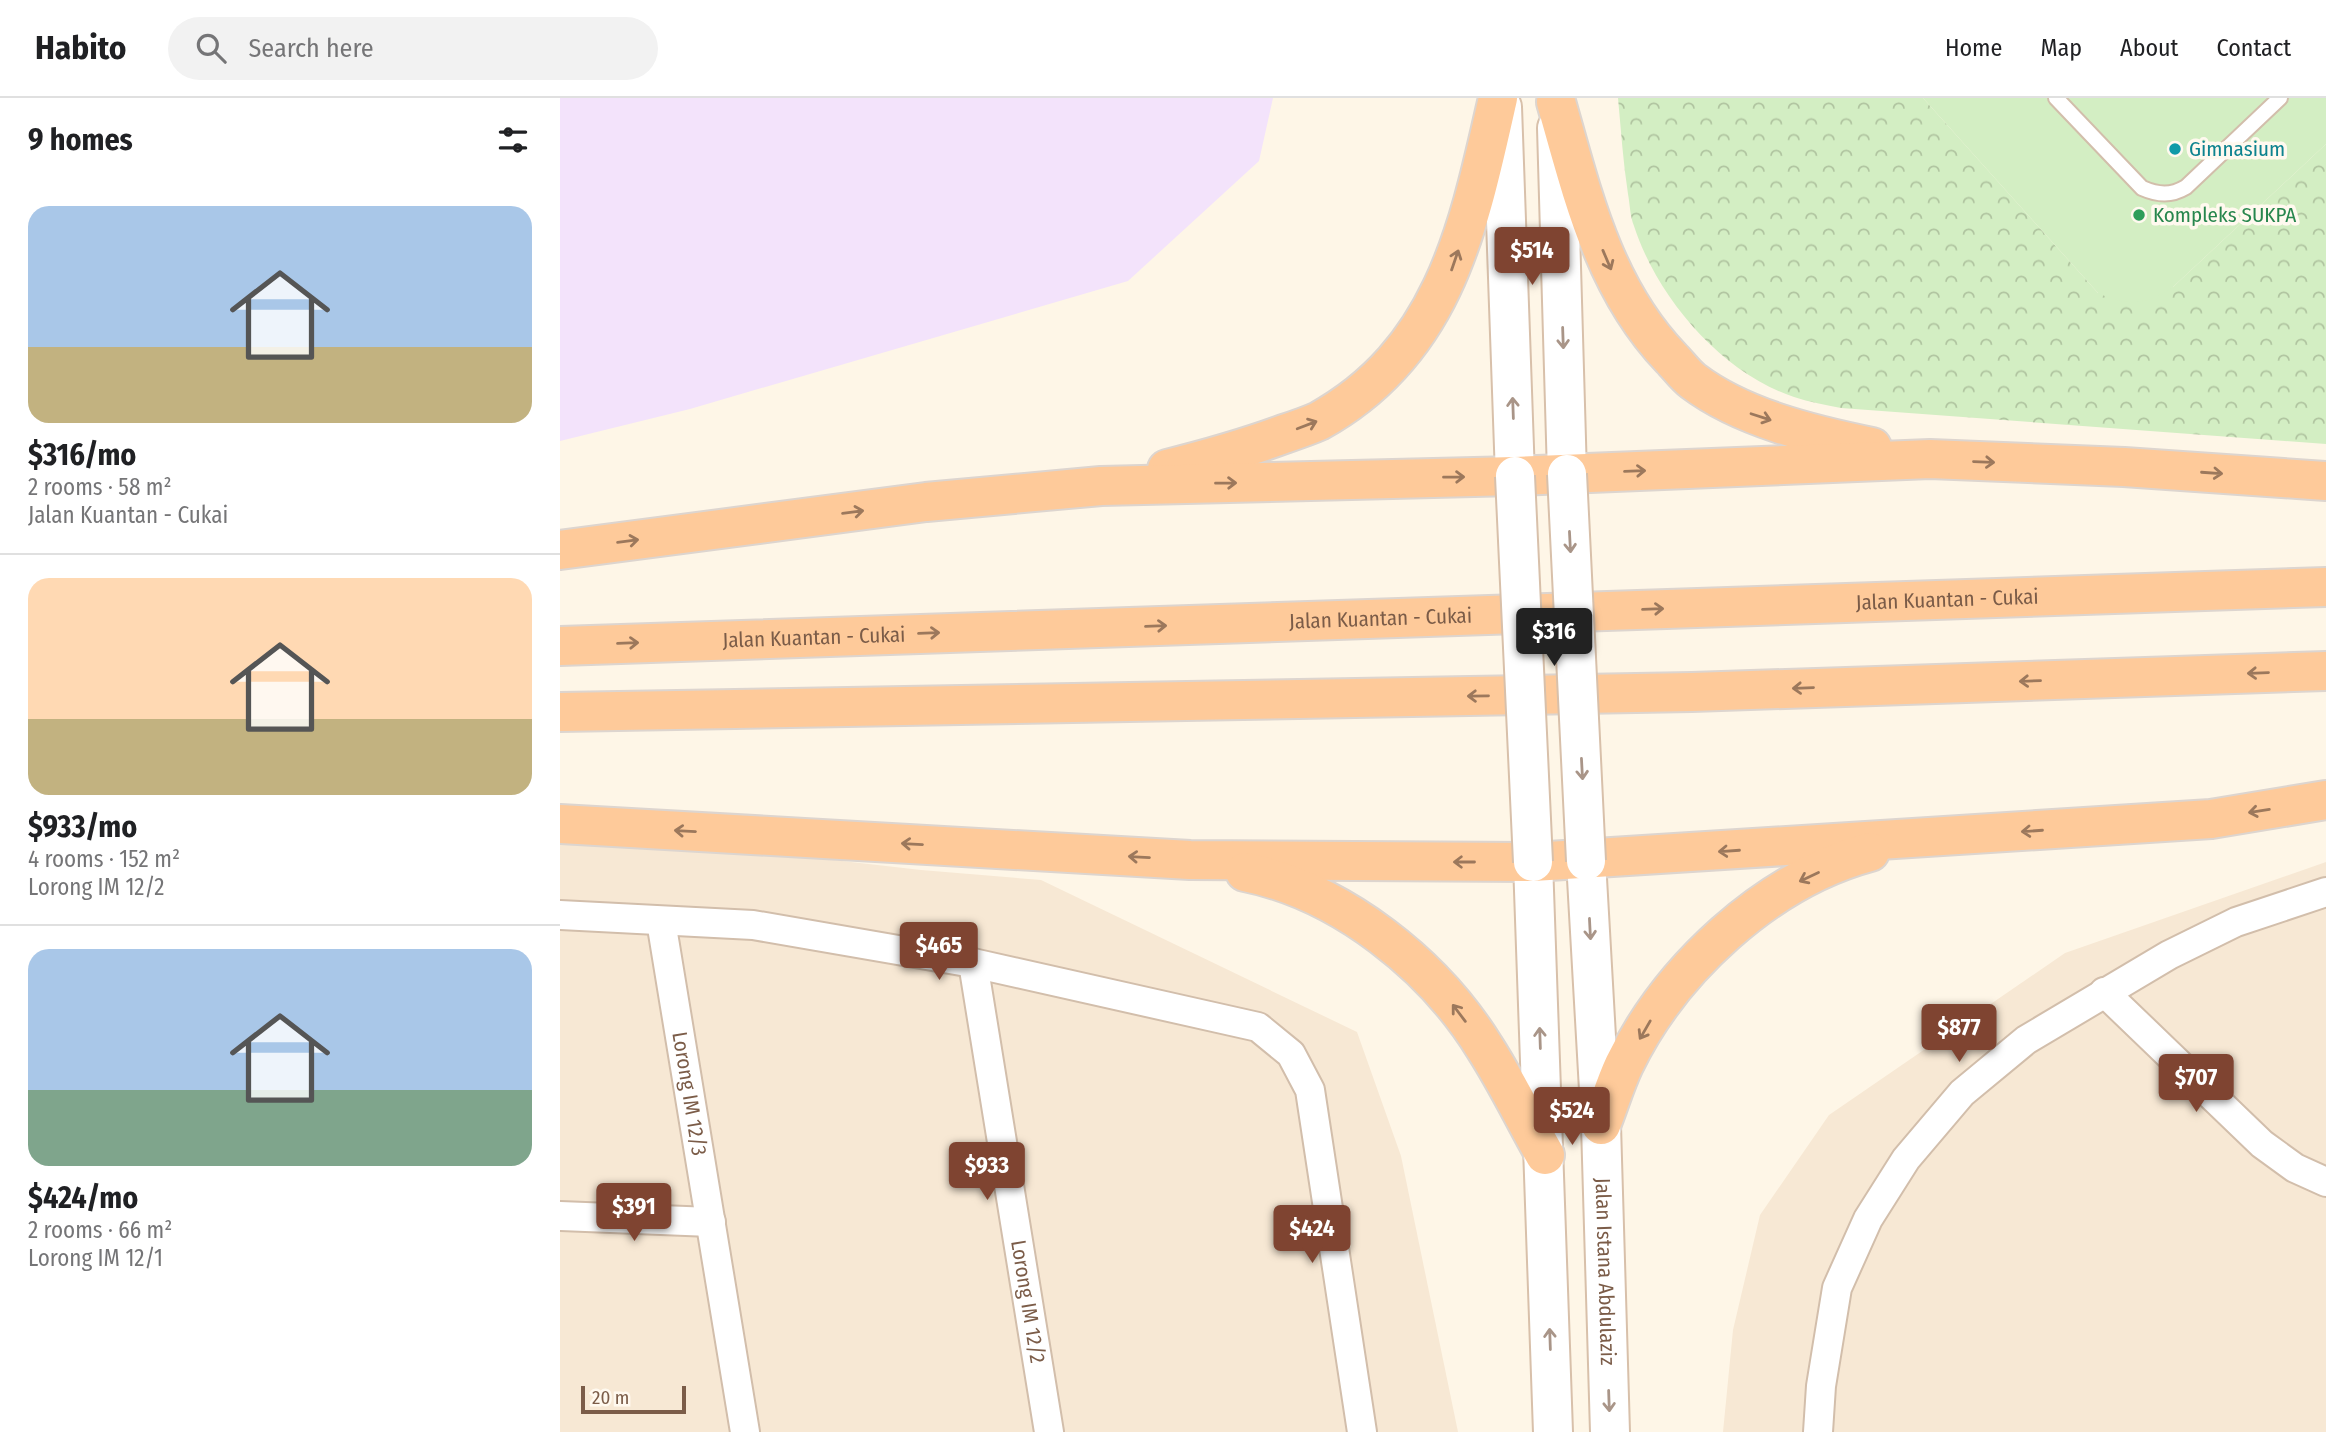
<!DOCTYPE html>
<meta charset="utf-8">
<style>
:root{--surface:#fff;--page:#f2f2f2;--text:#202124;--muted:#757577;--line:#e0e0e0;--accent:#7f4431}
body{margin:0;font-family:"Fira Sans Condensed",sans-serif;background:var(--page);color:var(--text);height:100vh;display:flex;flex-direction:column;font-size:26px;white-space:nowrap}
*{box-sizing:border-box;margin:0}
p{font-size:23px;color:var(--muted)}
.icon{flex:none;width:38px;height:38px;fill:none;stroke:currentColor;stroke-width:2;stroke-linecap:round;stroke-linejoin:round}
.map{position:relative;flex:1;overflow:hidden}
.side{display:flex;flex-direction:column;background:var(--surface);width:560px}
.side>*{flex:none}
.scale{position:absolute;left:21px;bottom:18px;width:105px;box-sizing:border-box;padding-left:7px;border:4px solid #7b5c48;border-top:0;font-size:19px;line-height:24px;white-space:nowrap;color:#7b5c48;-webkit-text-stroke:5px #fff9ef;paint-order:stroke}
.price{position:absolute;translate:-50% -60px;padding:0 16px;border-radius:7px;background:var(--accent);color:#fff;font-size:23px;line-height:46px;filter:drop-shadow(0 2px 4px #0008)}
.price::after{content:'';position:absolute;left:50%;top:42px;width:21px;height:16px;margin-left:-10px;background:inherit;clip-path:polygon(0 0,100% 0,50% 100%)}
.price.on{background:#222;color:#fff}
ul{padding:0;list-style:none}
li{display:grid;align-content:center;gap:14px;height:371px;padding:0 28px}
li+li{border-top:2px solid var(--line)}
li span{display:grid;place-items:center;height:217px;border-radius:21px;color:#555}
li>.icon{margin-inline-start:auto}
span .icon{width:126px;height:126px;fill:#fffc;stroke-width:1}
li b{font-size:30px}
h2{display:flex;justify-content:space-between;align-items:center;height:84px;padding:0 28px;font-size:30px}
header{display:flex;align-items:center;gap:42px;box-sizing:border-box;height:98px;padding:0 35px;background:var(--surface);border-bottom:2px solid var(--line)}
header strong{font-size:33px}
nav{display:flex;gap:38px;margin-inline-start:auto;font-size:24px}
.search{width:490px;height:63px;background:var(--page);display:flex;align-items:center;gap:18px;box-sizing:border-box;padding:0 24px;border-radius:38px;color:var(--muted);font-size:26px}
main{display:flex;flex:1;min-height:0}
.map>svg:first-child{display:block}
.residential{fill:#f7e8d4}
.education{fill:#f3e3fb}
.forest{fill:url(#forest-crowns)}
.green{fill:#d3eec3}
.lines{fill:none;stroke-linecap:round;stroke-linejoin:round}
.service-casing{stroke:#d2beab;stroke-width:18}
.minor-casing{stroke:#d2beab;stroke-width:32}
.secondary-casing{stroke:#d8c0aa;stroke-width:42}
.trunk-casing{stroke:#ddd5cf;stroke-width:42}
.service{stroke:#fff;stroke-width:14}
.minor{stroke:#fff;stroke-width:28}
.secondary{stroke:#fff;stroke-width:38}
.trunk{stroke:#feca9a;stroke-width:38}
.secondary-bridge-casing{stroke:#d8c0aa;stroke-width:42;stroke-linecap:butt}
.secondary-bridge{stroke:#fff;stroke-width:38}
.oneway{stroke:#9c785c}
.oneway2{stroke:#a99588}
.culture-dot{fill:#0f9aa8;stroke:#fff9ef;stroke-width:2.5}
.leisure-dot{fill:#2e9e5b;stroke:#fff9ef;stroke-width:2.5}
.labels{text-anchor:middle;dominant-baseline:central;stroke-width:7;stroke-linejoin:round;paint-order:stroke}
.culture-label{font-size:21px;fill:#0d838f;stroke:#fff9ef;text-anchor:start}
.leisure-label{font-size:21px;fill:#27864d;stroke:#fff9ef;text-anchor:start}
.street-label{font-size:21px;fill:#7b5c48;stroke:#fff9ef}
</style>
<header>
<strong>Habito</strong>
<div class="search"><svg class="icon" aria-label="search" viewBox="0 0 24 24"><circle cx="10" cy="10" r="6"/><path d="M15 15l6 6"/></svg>Search here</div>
<nav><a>Home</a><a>Map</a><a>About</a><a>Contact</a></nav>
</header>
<main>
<section class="side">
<h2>9 homes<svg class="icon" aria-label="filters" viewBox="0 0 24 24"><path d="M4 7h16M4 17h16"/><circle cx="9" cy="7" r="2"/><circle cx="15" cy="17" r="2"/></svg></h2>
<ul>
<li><span style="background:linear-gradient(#a9c7e8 65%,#c2b280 0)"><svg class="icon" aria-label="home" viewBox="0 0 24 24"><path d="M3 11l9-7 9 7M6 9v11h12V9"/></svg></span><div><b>$316/mo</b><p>2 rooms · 58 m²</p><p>Jalan Kuantan - Cukai</p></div></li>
<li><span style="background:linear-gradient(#ffd9b3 65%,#c2b280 0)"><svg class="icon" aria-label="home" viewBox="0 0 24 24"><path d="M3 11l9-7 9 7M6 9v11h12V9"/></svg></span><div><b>$933/mo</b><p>4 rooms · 152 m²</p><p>Lorong IM 12/2</p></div></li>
<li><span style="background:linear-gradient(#a9c7e8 65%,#7fa58c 0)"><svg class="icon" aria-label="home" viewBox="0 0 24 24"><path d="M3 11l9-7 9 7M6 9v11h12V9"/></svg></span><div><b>$424/mo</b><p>2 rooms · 66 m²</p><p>Lorong IM 12/1</p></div></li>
</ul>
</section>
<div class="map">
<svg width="1766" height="1334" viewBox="0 0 1766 1334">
<defs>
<pattern id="forest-crowns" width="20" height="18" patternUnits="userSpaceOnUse" patternTransform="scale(1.75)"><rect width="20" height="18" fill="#d3eec3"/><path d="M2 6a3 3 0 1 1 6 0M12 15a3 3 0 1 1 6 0" fill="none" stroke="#b0c4a0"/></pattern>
</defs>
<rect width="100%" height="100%" fill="#fef6e7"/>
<path class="residential" d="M0 735 203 754 361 772 481 782 797 934 841 1058 898 1334H0Z
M1766 764V1334H1163L1173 1232 1200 1117 1269 1017 1505 855Z"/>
<path class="education" d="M0 0H713L699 63 568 183 130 311 0 343Z"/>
<path class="forest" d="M1058 0H1363L1538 195 1613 189 1766 46V346L1281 310C1266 307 1249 304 1234 299 1161 275 1097 199 1074 128 1070 118 1070 107 1068 96 1063 64 1061 32 1058 0Z"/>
<path class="green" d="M1363 0H1766V46L1613 189C1585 207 1568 209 1538 195Z"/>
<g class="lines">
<g class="service-casing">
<path id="service" d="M1496 0 1582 90C1598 97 1611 98 1626 89L1720 0"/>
</g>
<g class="minor-casing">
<g id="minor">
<path d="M0 817 193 827 413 865 698 929 731 956 750 992 802 1334"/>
<path id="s1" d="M101 823 185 1334"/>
<path id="s2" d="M413 865 489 1334"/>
<path d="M1544 894 1702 1046 1735 1070 1766 1084"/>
<path d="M0 1118 151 1124"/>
<path d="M1258 1334 1261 1288 1277 1190 1308 1121 1346 1061 1402 995 1466 942 1609 857 1676 824 1766 794"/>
</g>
</g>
<g class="secondary-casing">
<g id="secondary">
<path d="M942 9 955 378"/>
<path d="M997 30 1007 376"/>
<path id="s3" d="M1026 763 1041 1027 1050 1334"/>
<path d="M973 764 993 1334"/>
</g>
</g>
<g class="trunk-casing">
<g id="trunk">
<path d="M996 4C1022 95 1043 189 1111 260 1118 267 1125 277 1133 283 1182 320 1253 337 1312 349"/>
<path d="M607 371C647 361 686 350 724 336 736 332 748 328 759 323 885 253 909 128 938 0"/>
<path d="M0 452 366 404 541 388 955 378 1370 361 1564 369 1766 383"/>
<path id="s4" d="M0 548 1766 489"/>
<path d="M0 614 1132 594 1766 573"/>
<path d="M0 726 630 762 973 764 1651 721 1766 702"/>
<path d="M685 774C781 793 874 867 925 950 947 984 965 1022 985 1057"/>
<path d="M1041 1027C1049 1007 1055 986 1064 967 1110 872 1206 782 1310 754"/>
</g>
</g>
<use href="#service" class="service"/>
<use href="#minor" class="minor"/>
<use href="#secondary" class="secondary"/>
<use href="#trunk" class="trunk"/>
<g class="secondary-bridge-casing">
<path id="secondary-bridge" d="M1007 376 1026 763
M955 378 973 764"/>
</g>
<use href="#secondary-bridge" class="secondary-bridge"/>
</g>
<defs><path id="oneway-shaft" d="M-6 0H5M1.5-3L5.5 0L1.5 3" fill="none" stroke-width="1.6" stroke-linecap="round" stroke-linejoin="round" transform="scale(1.75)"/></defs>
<g class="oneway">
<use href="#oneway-shaft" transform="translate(895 162) rotate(-71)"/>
<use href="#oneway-shaft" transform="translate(1047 162) rotate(67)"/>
<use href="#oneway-shaft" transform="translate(1201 319) rotate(18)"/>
<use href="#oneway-shaft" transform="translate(747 327) rotate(-21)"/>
<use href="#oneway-shaft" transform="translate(1424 364) rotate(2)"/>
<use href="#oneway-shaft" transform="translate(1075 373) rotate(-2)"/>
<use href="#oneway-shaft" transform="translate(1652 375) rotate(4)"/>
<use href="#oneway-shaft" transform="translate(894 379) rotate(-1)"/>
<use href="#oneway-shaft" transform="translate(666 385) rotate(-1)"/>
<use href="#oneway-shaft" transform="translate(293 414) rotate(-7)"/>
<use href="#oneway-shaft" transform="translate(68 443) rotate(-7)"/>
<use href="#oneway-shaft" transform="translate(1093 511) rotate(-2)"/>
<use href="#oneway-shaft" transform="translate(596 528) rotate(-2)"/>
<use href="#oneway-shaft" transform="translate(369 535) rotate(-2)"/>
<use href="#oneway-shaft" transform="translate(68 545) rotate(-2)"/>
<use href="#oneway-shaft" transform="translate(1698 575) rotate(178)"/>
<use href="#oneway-shaft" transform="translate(1470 583) rotate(178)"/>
<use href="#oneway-shaft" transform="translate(1243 590) rotate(178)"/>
<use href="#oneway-shaft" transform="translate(918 598) rotate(179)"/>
<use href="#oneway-shaft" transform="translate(1699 713) rotate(171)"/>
<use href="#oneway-shaft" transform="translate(125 733) rotate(-177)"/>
<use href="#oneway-shaft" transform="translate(1472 733) rotate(176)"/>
<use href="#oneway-shaft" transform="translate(352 746) rotate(-177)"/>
<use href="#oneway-shaft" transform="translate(1169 753) rotate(176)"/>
<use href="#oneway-shaft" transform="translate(579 759) rotate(-177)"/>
<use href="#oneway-shaft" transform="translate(904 764) rotate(-180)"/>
<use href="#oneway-shaft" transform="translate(1249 779) rotate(155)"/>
<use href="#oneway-shaft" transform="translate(899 915) rotate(-127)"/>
<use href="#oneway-shaft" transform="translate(1085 932) rotate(120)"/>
</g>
<g class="oneway2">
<use href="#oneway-shaft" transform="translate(1003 240) rotate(88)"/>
<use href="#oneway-shaft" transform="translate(953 310) rotate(-92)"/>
<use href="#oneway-shaft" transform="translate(1010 444) rotate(87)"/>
<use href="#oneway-shaft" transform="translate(1022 671) rotate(87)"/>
<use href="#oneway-shaft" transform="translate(1030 831) rotate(87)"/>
<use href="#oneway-shaft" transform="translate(980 940) rotate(-92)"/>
<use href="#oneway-shaft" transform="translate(990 1241) rotate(-92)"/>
<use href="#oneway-shaft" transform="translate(1049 1303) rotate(88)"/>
</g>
<circle class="culture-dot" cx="1615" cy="51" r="7"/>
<circle class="leisure-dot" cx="1579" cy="117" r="7"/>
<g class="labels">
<g class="culture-label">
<text x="1629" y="51">Gimnasium</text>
</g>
<g class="leisure-label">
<text x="1593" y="117">Kompleks SUKPA</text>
</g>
<g class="street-label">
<text stroke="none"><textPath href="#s4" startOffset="1388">Jalan Kuantan - Cukai</textPath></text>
<text stroke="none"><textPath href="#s4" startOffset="821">Jalan Kuantan - Cukai</textPath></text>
<text stroke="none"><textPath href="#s4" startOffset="254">Jalan Kuantan - Cukai</textPath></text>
<text stroke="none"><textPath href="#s1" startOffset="175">Lorong IM 12/3</textPath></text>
<text stroke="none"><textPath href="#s3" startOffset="411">Jalan Istana Abdulaziz</textPath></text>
<text stroke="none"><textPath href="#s2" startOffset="343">Lorong IM 12/2</textPath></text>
</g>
</g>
</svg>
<div class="scale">20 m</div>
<b class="price" style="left:972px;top:189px">$514</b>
<b class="price on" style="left:994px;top:570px">$316</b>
<b class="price" style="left:379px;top:884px">$465</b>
<b class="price" style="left:1399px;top:966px">$877</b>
<b class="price" style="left:1636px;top:1016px">$707</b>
<b class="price" style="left:1012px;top:1049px">$524</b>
<b class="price" style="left:427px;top:1104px">$933</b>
<b class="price" style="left:74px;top:1145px">$391</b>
<b class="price" style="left:752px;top:1167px">$424</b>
</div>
</main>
